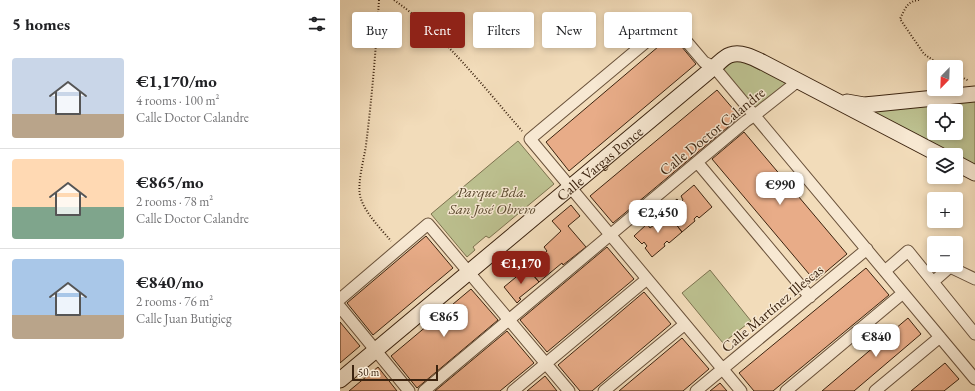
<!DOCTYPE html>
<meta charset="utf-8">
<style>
:root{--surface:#fff;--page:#f2f2f2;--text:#202124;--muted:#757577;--line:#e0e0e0;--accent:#8f2418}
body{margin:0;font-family:"EB Garamond",serif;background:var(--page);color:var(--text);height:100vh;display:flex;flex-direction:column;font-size:15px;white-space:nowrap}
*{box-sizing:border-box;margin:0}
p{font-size:13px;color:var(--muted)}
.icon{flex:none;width:22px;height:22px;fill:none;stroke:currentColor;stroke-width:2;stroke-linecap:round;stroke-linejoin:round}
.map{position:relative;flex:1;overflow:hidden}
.details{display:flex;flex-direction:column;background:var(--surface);width:340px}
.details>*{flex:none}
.hud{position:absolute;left:12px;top:12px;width:380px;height:36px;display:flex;gap:8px}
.needle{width:26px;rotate:203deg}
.tools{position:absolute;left:587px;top:60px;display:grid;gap:8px}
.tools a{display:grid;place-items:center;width:36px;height:36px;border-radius:4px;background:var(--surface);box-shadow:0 2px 6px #0003;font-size:20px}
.scale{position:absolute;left:12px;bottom:10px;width:86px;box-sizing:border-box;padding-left:4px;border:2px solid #3b230f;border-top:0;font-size:11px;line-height:14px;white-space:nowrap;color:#3b230f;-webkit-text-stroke:3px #f7e8d2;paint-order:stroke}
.price{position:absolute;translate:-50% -34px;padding:0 9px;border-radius:8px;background:#fff;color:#222;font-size:13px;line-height:26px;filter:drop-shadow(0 1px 2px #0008)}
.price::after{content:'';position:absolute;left:50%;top:24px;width:12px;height:9px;margin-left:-6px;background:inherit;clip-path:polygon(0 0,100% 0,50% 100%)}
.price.on{background:var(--accent);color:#fff}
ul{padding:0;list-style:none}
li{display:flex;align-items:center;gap:12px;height:100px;padding:0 12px}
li+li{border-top:1px solid var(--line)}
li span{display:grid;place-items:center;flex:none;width:112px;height:80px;border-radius:4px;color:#555}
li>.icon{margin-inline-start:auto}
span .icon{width:48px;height:48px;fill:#fffc;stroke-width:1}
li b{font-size:17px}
h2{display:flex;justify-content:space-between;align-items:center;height:48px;padding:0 12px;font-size:17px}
.tag{padding:0 14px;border-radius:4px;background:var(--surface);box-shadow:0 2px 6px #0003;font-size:14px;line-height:36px}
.tag.on{background:var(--accent);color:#fff}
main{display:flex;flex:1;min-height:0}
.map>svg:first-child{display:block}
.green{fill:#bcc08f;stroke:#7c724f;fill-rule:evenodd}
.building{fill:#e8ac88;stroke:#3b230f}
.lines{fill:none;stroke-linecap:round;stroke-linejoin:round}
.street-casing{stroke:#69513a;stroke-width:13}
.secondary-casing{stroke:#3b230f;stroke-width:17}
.path{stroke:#3b230f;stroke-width:2;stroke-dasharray:1 2;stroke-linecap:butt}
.street{stroke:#f7e8d2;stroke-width:11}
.secondary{stroke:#f7e8d2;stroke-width:15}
.labels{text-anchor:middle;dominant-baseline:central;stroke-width:3;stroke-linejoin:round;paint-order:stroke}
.street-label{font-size:15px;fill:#3b230f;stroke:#f7e8d2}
.park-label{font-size:15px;font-style:italic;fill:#5b4a2f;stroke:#f7e8d2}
</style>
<main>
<section class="details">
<h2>5 homes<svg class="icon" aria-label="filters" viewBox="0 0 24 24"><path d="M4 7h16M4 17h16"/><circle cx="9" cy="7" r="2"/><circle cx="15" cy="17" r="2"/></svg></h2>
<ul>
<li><span style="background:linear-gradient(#c9d6e8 70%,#b9a48a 0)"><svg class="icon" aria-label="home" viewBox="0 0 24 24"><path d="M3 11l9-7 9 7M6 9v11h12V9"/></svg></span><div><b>€1,170/mo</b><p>4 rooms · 100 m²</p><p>Calle Doctor Calandre</p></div></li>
<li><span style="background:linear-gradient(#ffd9b3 60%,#7fa58c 0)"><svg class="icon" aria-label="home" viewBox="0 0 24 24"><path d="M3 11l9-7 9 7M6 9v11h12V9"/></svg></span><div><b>€865/mo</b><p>2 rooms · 78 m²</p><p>Calle Doctor Calandre</p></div></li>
<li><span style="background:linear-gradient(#a9c7e8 70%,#b9a48a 0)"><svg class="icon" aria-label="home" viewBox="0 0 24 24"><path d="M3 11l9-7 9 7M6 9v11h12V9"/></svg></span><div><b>€840/mo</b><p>2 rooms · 76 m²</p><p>Calle Juan Butigieg</p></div></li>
</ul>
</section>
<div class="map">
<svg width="635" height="391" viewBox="0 0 635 391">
<rect width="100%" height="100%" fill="#f2dcba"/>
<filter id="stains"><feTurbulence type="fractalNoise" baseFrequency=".005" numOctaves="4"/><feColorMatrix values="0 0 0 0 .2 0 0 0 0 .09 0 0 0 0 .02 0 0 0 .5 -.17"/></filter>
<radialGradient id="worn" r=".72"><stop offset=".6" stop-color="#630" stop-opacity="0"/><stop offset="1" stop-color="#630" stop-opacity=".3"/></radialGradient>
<path class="green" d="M390 55 458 81 415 115 374 67Z
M635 94V173L616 163V155H600L501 101ZM594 111H616V133H594Z
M178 141 214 184 149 238 146 236 133 247 135 250 127 257 91 214Z
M370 270 411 321 383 343 342 293Z"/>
<path class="building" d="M332 35 356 64 229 171 206 142Z
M377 90 400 117 273 223 250 196Z
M404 132 507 254 475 281 372 159Z
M354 185 372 207 359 218 357 216 354 219 355 221 342 232 335 223 338 220 335 217 332 220 324 210 337 199 340 203 343 200 341 196Z
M231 205 240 216 228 226 246 247 223 265 222 263 199 282 187 268 207 251 204 247 221 231 212 221Z
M324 210 332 220 330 221 333 224 335 223 342 232 329 243 327 241 324 244 325 246 312 257 305 248 307 246 304 242 302 244 294 236 307 224 310 228 314 225 311 222Z
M86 236 113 268 33 335 7 303Z
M267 247 294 279 207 352 180 320Z
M187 268 199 282 179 298 181 299 177 303 164 287Z
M526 268 549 295 433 391H414L399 373Z
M131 289 158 320 77 388 51 356Z
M304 292 331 324 252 391H240L218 365Z
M568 318 581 334 514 391H482Z
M0 322 20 346 0 363Z
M167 331 194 363 160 391H95Z
M342 338 369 369 343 391H279Z
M605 363 619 379 604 391H571Z
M38 367 57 391H9Z
M205 376 217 391H187Z
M380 383 387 391H370Z"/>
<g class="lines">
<g class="street-casing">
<path id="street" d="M357 162 470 297
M545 271 568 251 635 334
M593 282 610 267 635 279
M0 299 88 224 229 391
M0 307 69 391
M84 391 406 121 415 115 458 81
M173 391 307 279
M264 391 345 324
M356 391 527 249
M401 391 190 139 330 22 364 62 374 67 635 379
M446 391 563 293
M535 391 600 337"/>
</g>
<g class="secondary-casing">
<g id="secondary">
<path d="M507 102 524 105 535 104 635 94"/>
<path d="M616 163 635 173"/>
<path id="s1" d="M0 380 374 67C379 63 384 57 390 55 401 51 414 58 424 63L600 155"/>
</g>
</g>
<path class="path" d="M39 0C36 48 32 97 26 145 24 160 16 186 21 199 26 214 41 229 51 241
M54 0C104 35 142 85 182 131
M579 0C567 1 565 9 560 19L584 54 603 67
M616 74 629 81"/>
<use href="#street" class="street"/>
<use href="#secondary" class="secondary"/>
</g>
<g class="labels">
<g class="street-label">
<text transform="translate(372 131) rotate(-39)">Calle Doctor Calandre</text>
<text stroke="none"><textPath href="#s1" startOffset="338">Calle Vargas Ponce</textPath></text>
<text transform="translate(432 308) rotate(-40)">Calle Martínez Illescas</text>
</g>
<g class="park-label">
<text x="152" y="191">Parque Bda.<tspan x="152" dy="17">San José Obrero</tspan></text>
</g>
</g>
<rect width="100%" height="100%" filter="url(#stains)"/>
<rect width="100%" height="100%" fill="url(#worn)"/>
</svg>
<div class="tools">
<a><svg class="needle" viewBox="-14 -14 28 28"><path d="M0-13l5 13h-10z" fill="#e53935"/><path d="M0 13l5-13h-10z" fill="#757577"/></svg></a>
<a><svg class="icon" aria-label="locate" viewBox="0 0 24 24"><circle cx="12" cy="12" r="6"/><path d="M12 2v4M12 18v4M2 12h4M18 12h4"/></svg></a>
<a><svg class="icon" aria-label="layers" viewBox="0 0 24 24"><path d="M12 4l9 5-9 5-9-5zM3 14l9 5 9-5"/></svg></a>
<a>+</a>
<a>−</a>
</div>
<div class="scale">50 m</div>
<b class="price" style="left:440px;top:206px">€990</b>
<b class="price" style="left:318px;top:234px">€2,450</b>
<b class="price on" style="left:181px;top:285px">€1,170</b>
<b class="price" style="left:104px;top:338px">€865</b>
<b class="price" style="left:536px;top:358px">€840</b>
<div class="hud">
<a class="tag">Buy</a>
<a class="tag on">Rent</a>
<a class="tag">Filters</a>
<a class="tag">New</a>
<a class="tag">Apartment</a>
</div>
</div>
</main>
